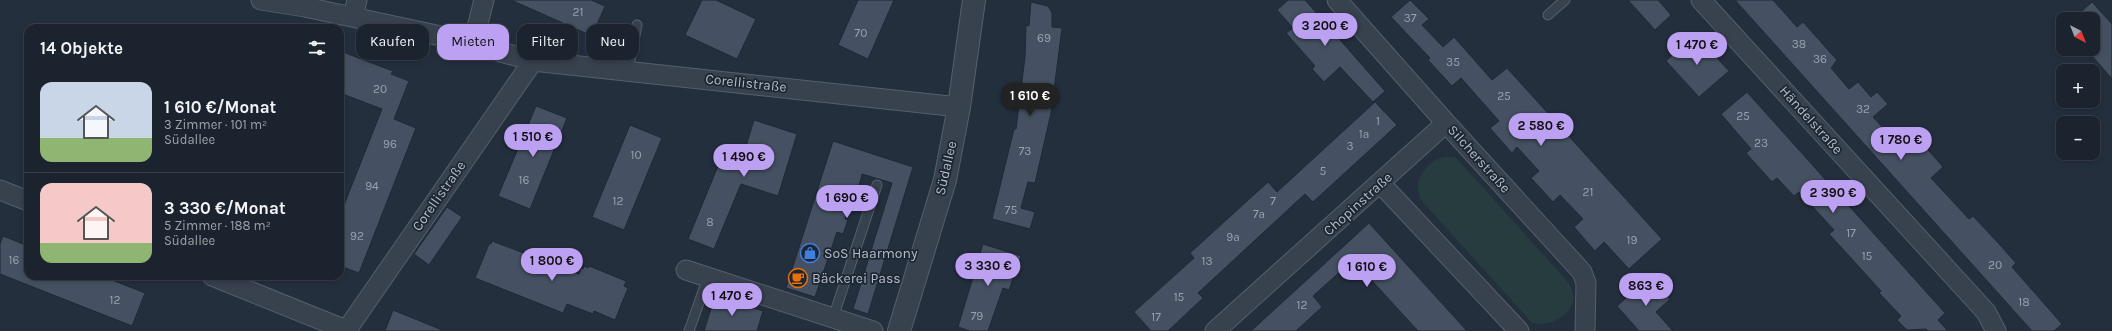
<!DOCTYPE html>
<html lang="de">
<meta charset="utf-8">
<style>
:root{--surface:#1b232e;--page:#242b36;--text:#f1f3f6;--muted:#a0a4aa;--line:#39404a;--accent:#bca0f2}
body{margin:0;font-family:Karla,sans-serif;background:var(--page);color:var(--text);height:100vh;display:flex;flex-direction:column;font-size:15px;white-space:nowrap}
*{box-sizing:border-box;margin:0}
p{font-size:13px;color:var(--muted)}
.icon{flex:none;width:22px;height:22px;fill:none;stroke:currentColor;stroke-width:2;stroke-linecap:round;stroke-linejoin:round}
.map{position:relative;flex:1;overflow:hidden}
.details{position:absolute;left:24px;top:24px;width:320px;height:256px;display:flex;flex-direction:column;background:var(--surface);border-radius:12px;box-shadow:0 2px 6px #0003,0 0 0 1px var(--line)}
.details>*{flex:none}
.banner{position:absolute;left:356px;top:24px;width:380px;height:36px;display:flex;gap:8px}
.needle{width:26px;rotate:138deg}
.fabs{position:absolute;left:2056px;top:12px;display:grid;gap:8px}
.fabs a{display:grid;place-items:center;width:44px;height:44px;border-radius:8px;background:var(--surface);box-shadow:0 2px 6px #0003,0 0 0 1px var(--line);font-size:20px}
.price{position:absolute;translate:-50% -34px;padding:0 9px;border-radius:14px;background:var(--accent);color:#111;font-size:13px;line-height:26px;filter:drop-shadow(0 1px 2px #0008)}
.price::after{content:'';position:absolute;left:50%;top:24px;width:12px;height:9px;margin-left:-6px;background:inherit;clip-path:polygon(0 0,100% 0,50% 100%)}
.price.current{background:#222;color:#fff}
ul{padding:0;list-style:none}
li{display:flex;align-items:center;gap:12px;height:100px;padding:0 16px}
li+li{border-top:1px solid var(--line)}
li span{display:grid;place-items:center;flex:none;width:112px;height:80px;border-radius:12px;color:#555}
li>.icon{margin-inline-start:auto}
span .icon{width:48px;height:48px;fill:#fffc;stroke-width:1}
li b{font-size:17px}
h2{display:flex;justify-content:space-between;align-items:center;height:48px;padding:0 16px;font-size:17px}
.tag{padding:0 14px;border-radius:12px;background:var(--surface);box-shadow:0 2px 6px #0003,0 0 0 1px var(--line);font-size:14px;line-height:36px}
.tag.current{background:var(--accent);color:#111}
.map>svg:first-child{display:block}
.green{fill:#263c3f}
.building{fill:#455162;stroke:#1f2835}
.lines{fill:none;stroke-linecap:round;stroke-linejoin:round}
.service-casing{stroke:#565f6c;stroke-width:11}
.minor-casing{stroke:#565f6c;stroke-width:21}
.tertiary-casing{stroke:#565f6c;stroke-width:24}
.service{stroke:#38414e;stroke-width:9}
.minor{stroke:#38414e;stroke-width:19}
.tertiary{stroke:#38414e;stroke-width:22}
.labels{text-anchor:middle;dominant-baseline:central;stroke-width:3.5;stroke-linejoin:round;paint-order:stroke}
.number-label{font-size:12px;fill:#98a1af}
.street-label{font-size:14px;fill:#b4bcc9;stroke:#1d2633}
.poi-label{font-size:14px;fill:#b4bcc9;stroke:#1d2633;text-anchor:start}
</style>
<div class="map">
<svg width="2112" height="331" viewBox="0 0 2112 331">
<rect width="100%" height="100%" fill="#242f3e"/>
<path class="green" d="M1443 157H1455L1460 162 1568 282C1571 287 1574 294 1573 300 1570 318 1547 327 1532 323L1421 200C1411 182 1425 163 1443 157Z"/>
<path class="building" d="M511 0H591L605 6 592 36Z
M702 0H716L756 19 737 59 685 35Z
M858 0H894L868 59 838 45Z
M1288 0H1305L1385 91 1373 102 1340 67 1324 82 1312 69 1315 66 1286 33 1293 28 1277 10Z
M1410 0 1429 19 1422 25 1443 47 1454 37 1492 80 1507 68 1662 239 1629 269 1604 242 1595 251 1574 227 1583 219 1560 195 1553 202 1531 178 1539 171 1517 147 1512 153 1490 128 1499 121 1461 78 1452 86 1428 60 1430 58 1391 17Z
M1628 0H1658L1671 15 1655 30Z
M1735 0H1773L1797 27 1803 22 1837 60 1831 68 1849 89 1858 82 1871 97 1877 92 1888 104 1873 117 1901 147 1915 135 1943 167 1931 178 1969 219 1973 216 2000 245 2016 263 2012 267 2062 324 2054 331H2032Z
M1031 2 1048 6 1052 13V27L1062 28 1051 113 1035 183 1028 182 1021 208 1035 212 1030 229 992 219 1014 129H1016L1025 57 1026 25 1029 26Z
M2092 2 2112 24V79L2093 57V19H2073Z
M1695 34 1729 71 1699 97 1666 61Z
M340 51 393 71 391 74 409 81 394 119 416 128 359 273 340 266V215L382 109 340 93Z
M1747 92 1945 313 1938 320 1948 331H1928L1926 329 1907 330 1897 320 1901 316 1879 293 1881 291 1829 234 1834 230 1799 192 1794 196 1777 178 1772 182 1746 153 1751 149 1721 114Z
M1375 102 1397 125 1313 202 1305 194 1198 293 1203 298 1168 331H1151L1134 312 1194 258 1190 253 1268 182 1277 192Z
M536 106 567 118 530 209 498 196Z
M754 120 797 134 778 196 741 184 714 249 688 239 725 149 743 156Z
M630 125 662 138 624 230 592 217Z
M833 141 913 167 868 314 853 309 892 183 862 174 859 186 856 185 845 219 848 220 843 234 837 232 815 297 786 288Z
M447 207 462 217 429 265 414 254Z
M1369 223 1467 331H1418L1353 260 1313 296 1322 307 1296 331H1251Z
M3 236 28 246V276H102L145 293 132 326 0 274V244Z
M492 241 579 274 581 268 583 269 584 266 588 268 589 266 626 281 624 286 628 288 615 320 594 311 593 314 567 304 563 313 475 278 489 244H491Z
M983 244 1021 256 1009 290 1003 288 988 331H970L958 327Z
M1650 277 1670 299 1656 312 1673 331H1639L1617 306Z
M715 296 763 311 757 331H704Z
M393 310 442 330V331H385Z"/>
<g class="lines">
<g class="service-casing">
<path id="service" d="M1548 15 1565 0
M628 71 637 25
M833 318 877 185
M689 331 708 277"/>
</g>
<g class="minor-casing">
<path id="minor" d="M261 0 305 7 455 39 533 61 959 107
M1337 0 1446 123 1582 272 1586 283 1585 331
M1701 0 1986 312 1996 331
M353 17 357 0
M473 43 484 0
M1381 184 1519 331
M0 190 28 201
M686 270 873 331
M212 276 346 330
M346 331 533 61
M1215 331 1446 123"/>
</g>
<g class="tertiary-casing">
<path id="tertiary" d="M899 331 945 180 959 107 974 0"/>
</g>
<use href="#service" class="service"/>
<use href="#minor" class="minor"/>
<use href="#tertiary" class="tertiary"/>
</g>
<defs>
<g id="shop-ring" transform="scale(1)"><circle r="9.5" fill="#1d2633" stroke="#3f7fe0" stroke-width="1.5"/><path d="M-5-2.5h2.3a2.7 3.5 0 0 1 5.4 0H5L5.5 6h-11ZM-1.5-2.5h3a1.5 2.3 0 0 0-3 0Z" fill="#3f7fe0"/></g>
<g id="cafe-ring" transform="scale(1)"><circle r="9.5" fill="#1d2633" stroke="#e8710a" stroke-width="1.5"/><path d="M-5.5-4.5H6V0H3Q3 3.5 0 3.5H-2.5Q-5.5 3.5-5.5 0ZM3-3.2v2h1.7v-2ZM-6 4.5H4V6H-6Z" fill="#e8710a"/></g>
</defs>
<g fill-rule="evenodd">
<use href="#shop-ring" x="810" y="253"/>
<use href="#cafe-ring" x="798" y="278"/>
</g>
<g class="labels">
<g class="number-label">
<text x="578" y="12">21</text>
<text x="1410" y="18">37</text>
<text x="861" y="33">70</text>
<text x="1044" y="38">69</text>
<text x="1799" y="44">38</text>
<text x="1820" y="59">36</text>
<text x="1453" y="62">35</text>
<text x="380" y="89">20</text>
<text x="1504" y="96">25</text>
<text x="1863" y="109">32</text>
<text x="1743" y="116">25</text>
<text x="1378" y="121">1</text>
<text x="1364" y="134">1a</text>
<text x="1761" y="143">23</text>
<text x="390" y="144">96</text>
<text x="1350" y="146">3</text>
<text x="1025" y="151">73</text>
<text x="636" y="155">10</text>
<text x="1323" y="171">5</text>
<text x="524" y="180">16</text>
<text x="372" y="186">94</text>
<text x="1588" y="192">21</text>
<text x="618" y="201">12</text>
<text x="1273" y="201">7</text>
<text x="1011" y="210">75</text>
<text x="1259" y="214">7a</text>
<text x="710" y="222">8</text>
<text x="1851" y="233">17</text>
<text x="357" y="236">92</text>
<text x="1233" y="237">9a</text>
<text x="1632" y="240">19</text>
<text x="1867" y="256">15</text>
<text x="14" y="260">16</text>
<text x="1207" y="261">13</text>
<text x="1995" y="265">20</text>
<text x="1179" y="297">15</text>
<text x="115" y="300">12</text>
<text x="2024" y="302">18</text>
<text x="1302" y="305">12</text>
<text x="977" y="316">79</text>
<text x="1156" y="317">17</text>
</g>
<g class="street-label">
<text transform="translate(746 83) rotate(6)">Corellistraße</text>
<text transform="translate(1811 120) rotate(48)">Händelstraße</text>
<text transform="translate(1479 159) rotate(48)">Silcherstraße</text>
<text transform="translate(946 168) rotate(-77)">Südallee</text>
<text transform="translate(439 196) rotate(-55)">Corellistraße</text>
<text transform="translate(1358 204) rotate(-42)">Chopinstraße</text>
</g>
<g class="poi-label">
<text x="824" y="253">SoS Haarmony</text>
<text x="812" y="278">Bäckerei Pass</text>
</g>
</g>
</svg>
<div class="fabs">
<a><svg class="needle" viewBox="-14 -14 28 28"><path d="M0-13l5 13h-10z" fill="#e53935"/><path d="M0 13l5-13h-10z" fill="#a0a4aa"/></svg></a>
<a>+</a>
<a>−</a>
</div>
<b class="price" style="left:1325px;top:47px">3 200 €</b>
<b class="price" style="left:1697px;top:66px">1 470 €</b>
<b class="price current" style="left:1030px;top:117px">1 610 €</b>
<b class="price" style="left:1541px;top:147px">2 580 €</b>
<b class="price" style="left:533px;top:158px">1 510 €</b>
<b class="price" style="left:1901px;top:161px">1 780 €</b>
<b class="price" style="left:744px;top:178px">1 490 €</b>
<b class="price" style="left:1833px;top:214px">2 390 €</b>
<b class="price" style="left:847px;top:219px">1 690 €</b>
<b class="price" style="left:552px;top:282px">1 800 €</b>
<b class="price" style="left:988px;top:287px">3 330 €</b>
<b class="price" style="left:1367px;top:288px">1 610 €</b>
<b class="price" style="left:1646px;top:307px">863 €</b>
<b class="price" style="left:732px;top:317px">1 470 €</b>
<div class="banner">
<a class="tag">Kaufen</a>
<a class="tag current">Mieten</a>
<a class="tag">Filter</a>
<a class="tag">Neu</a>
</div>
<section class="details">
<h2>14 Objekte<svg class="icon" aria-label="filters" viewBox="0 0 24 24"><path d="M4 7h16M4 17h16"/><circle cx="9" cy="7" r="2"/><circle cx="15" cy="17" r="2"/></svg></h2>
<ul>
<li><span style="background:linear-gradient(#c9d6e8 70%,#8fb573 0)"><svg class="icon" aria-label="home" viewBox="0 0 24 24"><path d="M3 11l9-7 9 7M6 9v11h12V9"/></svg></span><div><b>1 610 €/Monat</b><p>3 Zimmer · 101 m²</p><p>Südallee</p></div></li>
<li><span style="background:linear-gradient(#f6c9c9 75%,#8fb573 0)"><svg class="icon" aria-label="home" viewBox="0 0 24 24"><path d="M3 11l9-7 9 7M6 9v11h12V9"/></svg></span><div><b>3 330 €/Monat</b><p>5 Zimmer · 188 m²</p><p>Südallee</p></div></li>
</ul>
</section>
</div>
